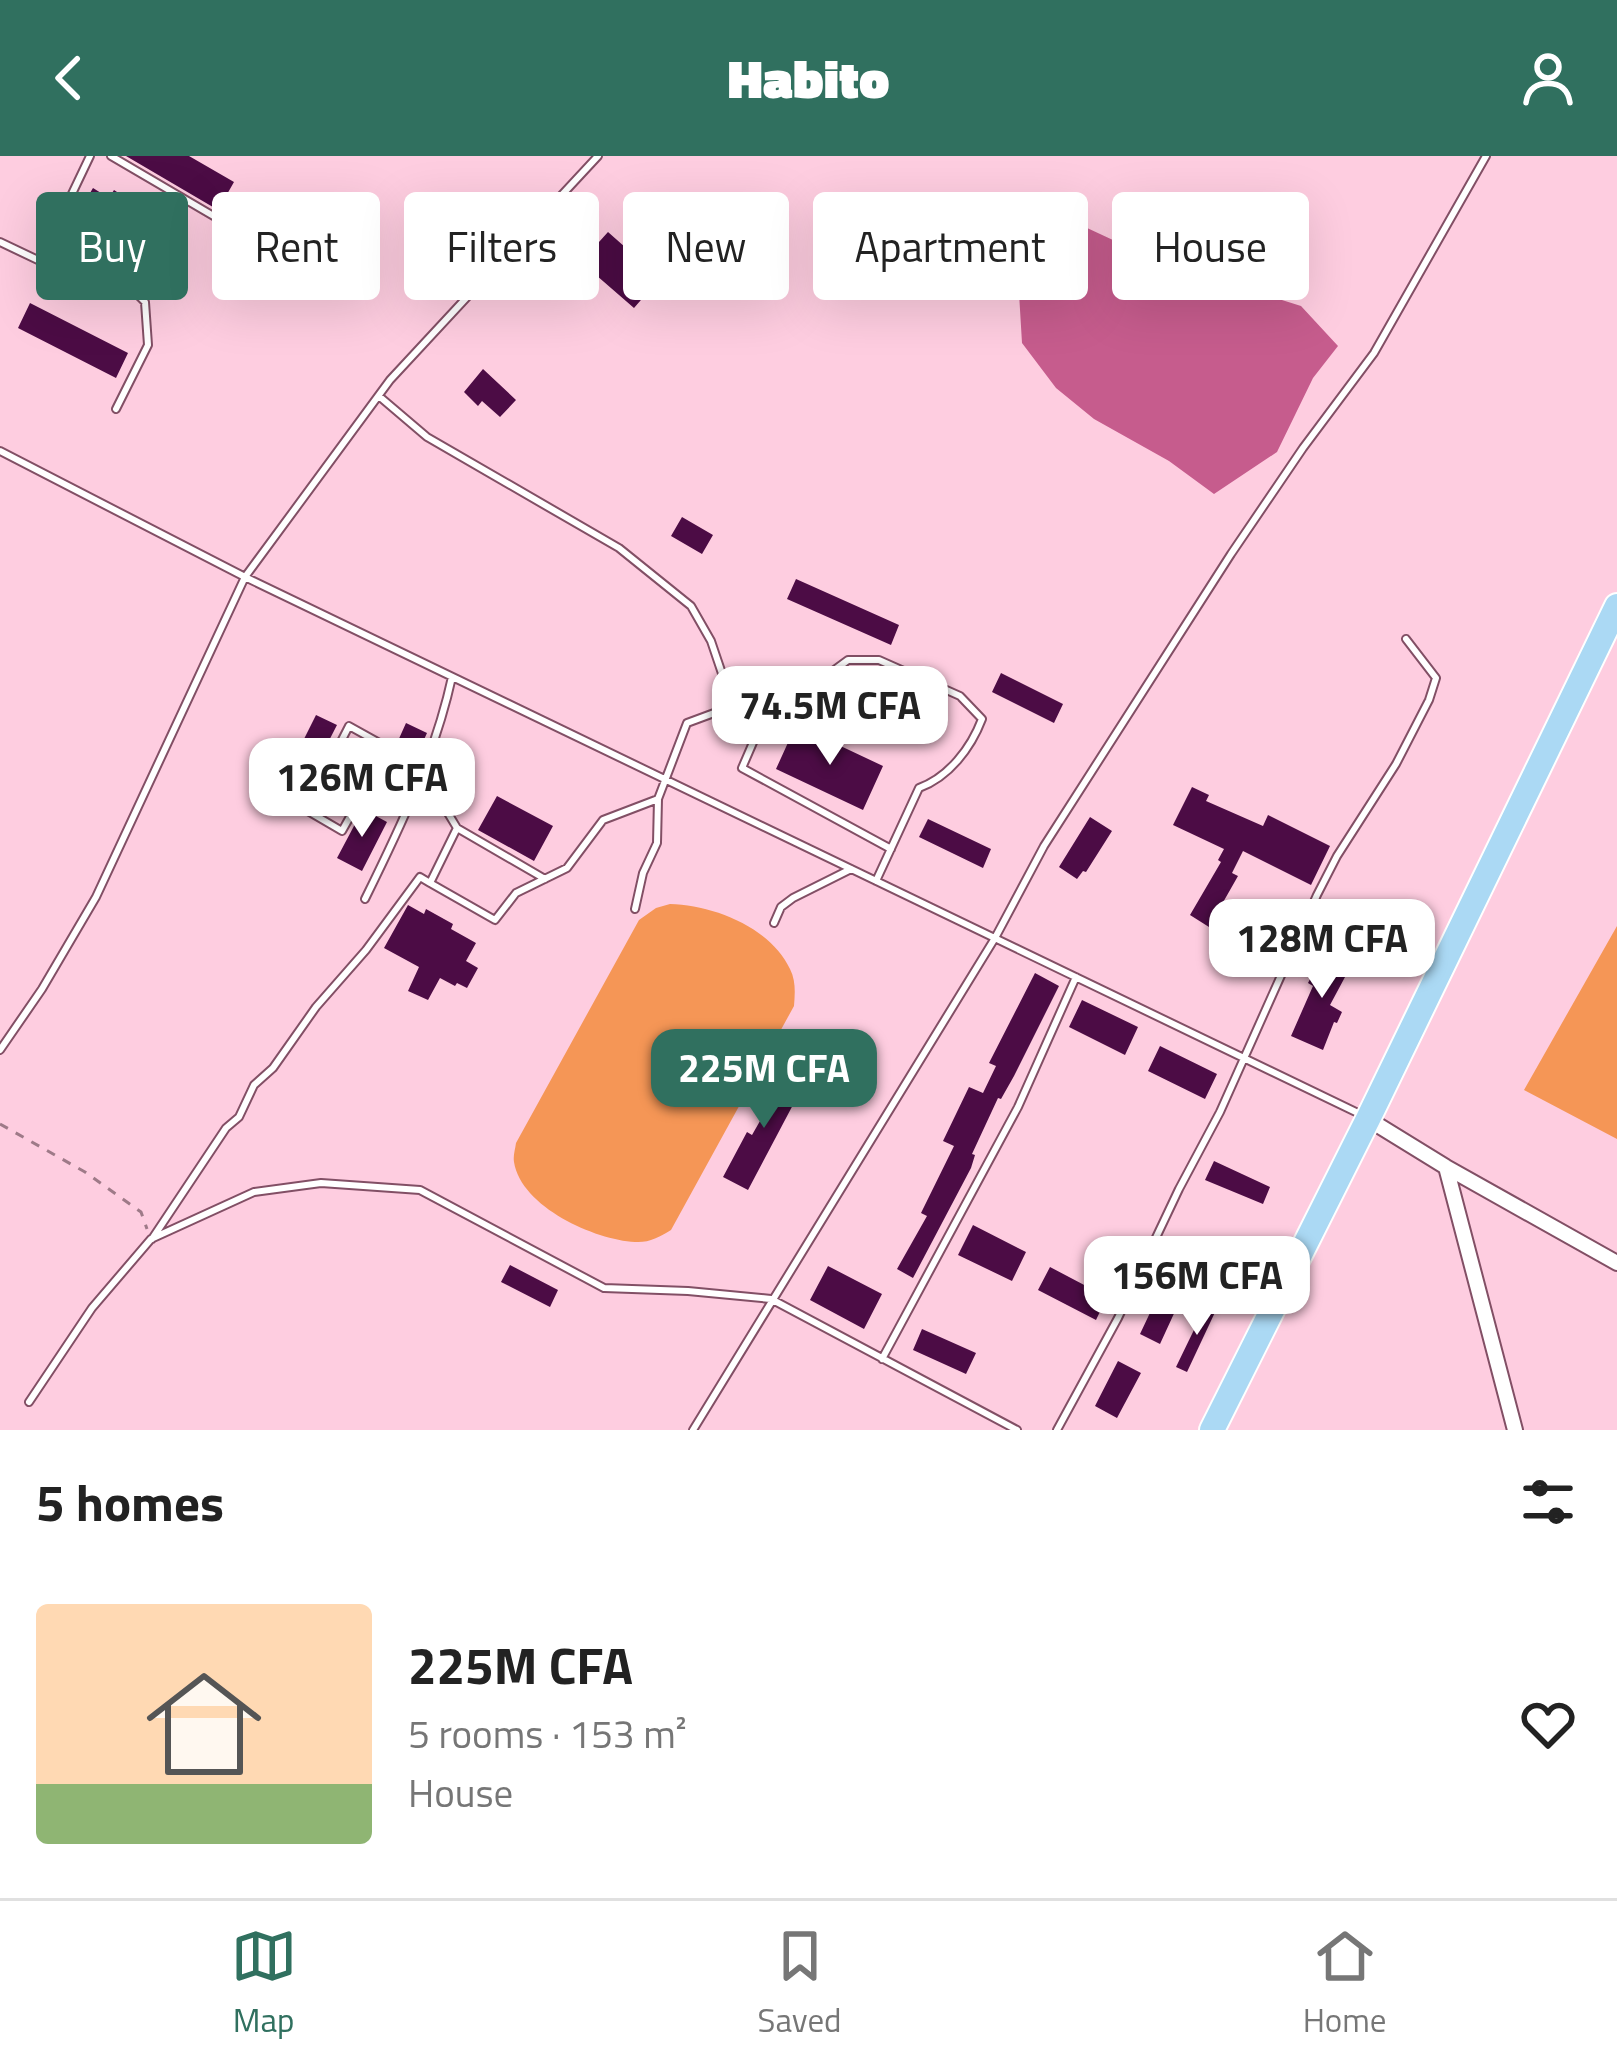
<!DOCTYPE html>
<meta charset="utf-8">
<style>
:root{--surface:#fff;--page:#f2f2f2;--text:#222;--muted:#767676;--line:#e0e0e0;--accent:#30705f}
body{margin:0;font-family:"Titillium Web",sans-serif;background:var(--page);color:var(--text);height:100vh;display:flex;flex-direction:column;font-size:45px;white-space:nowrap}
*{box-sizing:border-box;margin:0}
p{font-size:39px;color:var(--muted)}
.icon{flex:none;width:66px;height:66px;fill:none;stroke:currentColor;stroke-width:2;stroke-linecap:round;stroke-linejoin:round}
.map{position:relative;height:1274px;overflow:hidden}
.drawer{display:flex;flex-direction:column;background:var(--surface);flex:1}
.drawer>*{flex:none}
.banner{position:absolute;left:36px;top:36px;width:1545px;height:108px;display:flex;gap:24px}
.price{position:absolute;translate:-50% -102px;padding:0 27px;border-radius:24px;background:#fff;color:#222;font-size:39px;line-height:78px;filter:drop-shadow(0 3px 6px #0008)}
.price::after{content:'';position:absolute;left:50%;top:72px;width:36px;height:27px;margin-left:-18px;background:inherit;clip-path:polygon(0 0,100% 0,50% 100%)}
.price.on{background:var(--accent);color:#fff}
ul{padding:0;list-style:none}
li{display:flex;align-items:center;gap:36px;height:300px;padding:0 36px}
li+li{border-top:3px solid var(--line)}
li span{display:grid;place-items:center;flex:none;width:336px;height:240px;border-radius:12px;color:#555}
li>.icon{margin-inline-start:auto}
span .icon{width:144px;height:144px;fill:#fffc;stroke-width:1}
li b{font-size:51px}
h2{display:flex;justify-content:space-between;align-items:center;height:144px;padding:0 36px;font-size:51px}
.pill{padding:0 42px;border-radius:12px;background:var(--surface);box-shadow:0 12px 48px #0002;font-size:42px;line-height:108px}
.pill.on{background:var(--accent);color:#fff}
header{display:flex;justify-content:space-between;align-items:center;height:156px;padding:0 36px;background:var(--accent);color:#fff;font-size:54px;font-weight:800}
.tab-bar{display:flex;justify-content:space-around;align-items:center;height:168px;border-top:3px solid var(--line);background:var(--surface);font-size:33px;color:var(--muted)}
.tab-bar a{display:grid;justify-items:center;gap:6px}
.tab-bar .on{color:var(--accent)}
.map>svg:first-child{display:block}
.green{fill:#f59656}
.water{fill:#c65c8d}
.building{fill:#4c0c45}
.lines{fill:none;stroke-linecap:round;stroke-linejoin:round}
.lane-casing{stroke:#824f65;stroke-width:10}
.street-casing{stroke:#824f65;stroke-width:18}
.highway-casing{stroke:#fff;stroke-width:28}
.path{stroke:#9e7a88;stroke-width:3;stroke-dasharray:9 9;stroke-linecap:butt}
.lane{stroke:#fff;stroke-width:6}
.street{stroke:#fff;stroke-width:14}
.highway{stroke:#abd9f4;stroke-width:24}
</style>
<header><svg class="icon" aria-label="back" viewBox="0 0 24 24"><path d="M15 5l-7 7 7 7"/></svg>Habito<svg class="icon" aria-label="person" viewBox="0 0 24 24"><circle cx="12" cy="8" r="4"/><path d="M4 21q1-7 8-7t8 7"/></svg></header>
<div class="map">
<svg width="1617" height="1274" viewBox="0 0 1617 1274">
<rect width="100%" height="100%" fill="#fecde0"/>
<path class="green" d="M670 748C713 749 770 771 790 813 796 825 795 837 794 850L671 1074C659 1081 649 1087 635 1086 595 1084 521 1051 514 1006 513 1000 515 994 516 987L639 764 656 752Z
M1617 770V983L1524 934Z"/>
<path class="water" d="M1085 71 1158 105 1301 150 1338 190 1313 222 1277 296 1214 338 1169 305 1094 263 1056 232 1022 187 1019 137 1039 100Z"/>
<path class="building" d="M126 0H189L234 26 218 54Z
M93 32 109 42 114 34 138 50 133 58 148 68 138 83 122 72 116 82 94 67 100 58 84 47Z
M608 76 660 122 634 152 581 106Z
M317 88 352 121 339 134 306 99Z
M30 147 128 197 116 222 18 172Z
M483 213 516 244 500 261 482 245 478 250 464 236Z
M682 361 713 379 702 398 671 380Z
M796 423 899 469 891 489 787 443Z
M1001 517 1063 548 1054 567 992 536Z
M316 559 337 569 298 645 278 635Z
M406 567 427 577 407 621 403 622 385 614Z
M796 569 883 610 863 654 776 613Z
M1192 631 1209 639 1206 645 1263 670 1268 659 1330 690 1311 729 1243 695 1232 717 1238 720 1209 771 1190 759 1221 706 1218 704 1224 693 1173 669Z
M497 640 553 670 534 705 478 674Z
M363 653 387 666 362 715 337 702Z
M1090 661 1112 675 1086 716 1083 715 1077 723 1059 711Z
M928 663 991 693 983 712 919 681Z
M408 749 424 758 426 753 453 768 451 773 476 787 466 805 478 812 467 832 457 827 455 830 440 822 428 844 408 835 419 811 384 792Z
M1325 794 1352 808 1330 849 1342 856 1337 867 1334 866 1323 894 1291 880 1313 830 1308 827Z
M1035 817 1059 830 1014 920 1001 943 998 942 972 998 975 999 971 1012 913 1122 897 1113 927 1060 921 1057 954 990 943 985 969 931 983 937 996 910 989 907Z
M1082 844 1138 871 1125 899 1069 871Z
M1160 890 1217 918 1205 943 1148 915Z
M780 914 804 928 748 1034 723 1021 747 976 752 979 764 958 758 955Z
M1214 1005 1270 1031 1263 1048 1205 1024Z
M973 1069 1026 1096 1012 1125 958 1099Z
M1169 1102 1194 1114 1160 1188 1140 1178 1165 1125 1160 1123Z
M510 1109 558 1134 550 1151 501 1126Z
M828 1110 882 1138 864 1173 810 1144Z
M1050 1111 1107 1141 1096 1164 1038 1134Z
M1207 1147 1217 1152 1187 1216 1176 1211Z
M922 1173 976 1197 966 1218 913 1194Z
M1118 1205 1141 1217 1117 1262 1095 1250Z"/>
<g class="lines">
<g class="lane-casing">
<path id="lane" d="M111 0 222 65
M0 86 40 105 121 122 145 146 148 189 116 253
M40 105 90 0
M380 241 427 281 619 392 691 450 711 485 733 550 761 568
M0 295 245 421 1360 958
M365 634 385 590 349 570 306 654 342 675 365 634 394 632 428 624 457 672
M545 723 457 672 430 727 495 764 516 737 567 712 603 664 658 643 687 567 733 550
M876 725 919 632C949 621 971 592 982 563L960 540 879 504H848L761 568 742 612 891 693
M365 743C400 672 435 599 452 521
M635 753 643 717 657 687 658 643
M774 767 781 751 793 742 851 713
M0 894 42 833 96 741 245 421 390 224 598 0
M152 1083 226 972 239 961 254 929 273 912 316 851 366 794 420 721 430 727
M882 1203 1018 951 1076 821
M29 1246 92 1152 151 1083 254 1036 321 1027 420 1034 604 1132 688 1135 771 1143 1017 1274
M693 1274 995 782 1044 690 1231 398 1303 292 1374 197 1486 0
M1057 1274 1118 1162 1179 1033 1220 956 1317 739 1337 700 1396 608 1429 544 1436 522 1406 483"/>
</g>
<g class="street-casing">
<path id="street" d="M1368 963 1446 1011 1617 1107
M1446 1011 1515 1274"/>
</g>
<g class="highway-casing">
<path id="highway" d="M1212 1274 1368 963 1617 450"/>
</g>
<path class="path" d="M0 968 85 1016 141 1056 147 1073"/>
<use href="#lane" class="lane"/>
<use href="#street" class="street"/>
<use href="#highway" class="highway"/>
</g>
</svg>
<b class="price" style="left:830px;top:612px">74.5M CFA</b>
<b class="price" style="left:362px;top:684px">126M CFA</b>
<b class="price" style="left:1322px;top:845px">128M CFA</b>
<b class="price on" style="left:764px;top:975px">225M CFA</b>
<b class="price" style="left:1197px;top:1182px">156M CFA</b>
<div class="banner">
<a class="pill on">Buy</a>
<a class="pill">Rent</a>
<a class="pill">Filters</a>
<a class="pill">New</a>
<a class="pill">Apartment</a>
<a class="pill">House</a>
</div>
</div>
<section class="drawer">
<h2>5 homes<svg class="icon" aria-label="filters" viewBox="0 0 24 24"><path d="M4 7h16M4 17h16"/><circle cx="9" cy="7" r="2"/><circle cx="15" cy="17" r="2"/></svg></h2>
<ul>
<li><span style="background:linear-gradient(#ffd9b3 75%,#8fb573 0)"><svg class="icon" aria-label="home" viewBox="0 0 24 24"><path d="M3 11l9-7 9 7M6 9v11h12V9"/></svg></span><div><b>225M CFA</b><p>5 rooms · 153 m²</p><p>House</p></div><svg class="icon" aria-label="heart" viewBox="0 0 24 24"><path d="M12 20l-8-8c-3-5 5-10 8-4 3-6 11-1 8 4z"/></svg></li>
</ul>
</section>
<nav class="tab-bar">
<a class="on"><svg class="icon" aria-label="map" viewBox="0 0 24 24"><path d="M3 6l6-2 6 2 6-2v14l-6 2-6-2-6 2zM9 4v14M15 6v14"/></svg>Map</a>
<a><svg class="icon" aria-label="saved" viewBox="0 0 24 24"><path d="M7 4h10v16l-5-4-5 4z"/></svg>Saved</a>
<a><svg class="icon" aria-label="home" viewBox="0 0 24 24"><path d="M3 11l9-7 9 7M6 9v11h12V9"/></svg>Home</a>
</nav>
